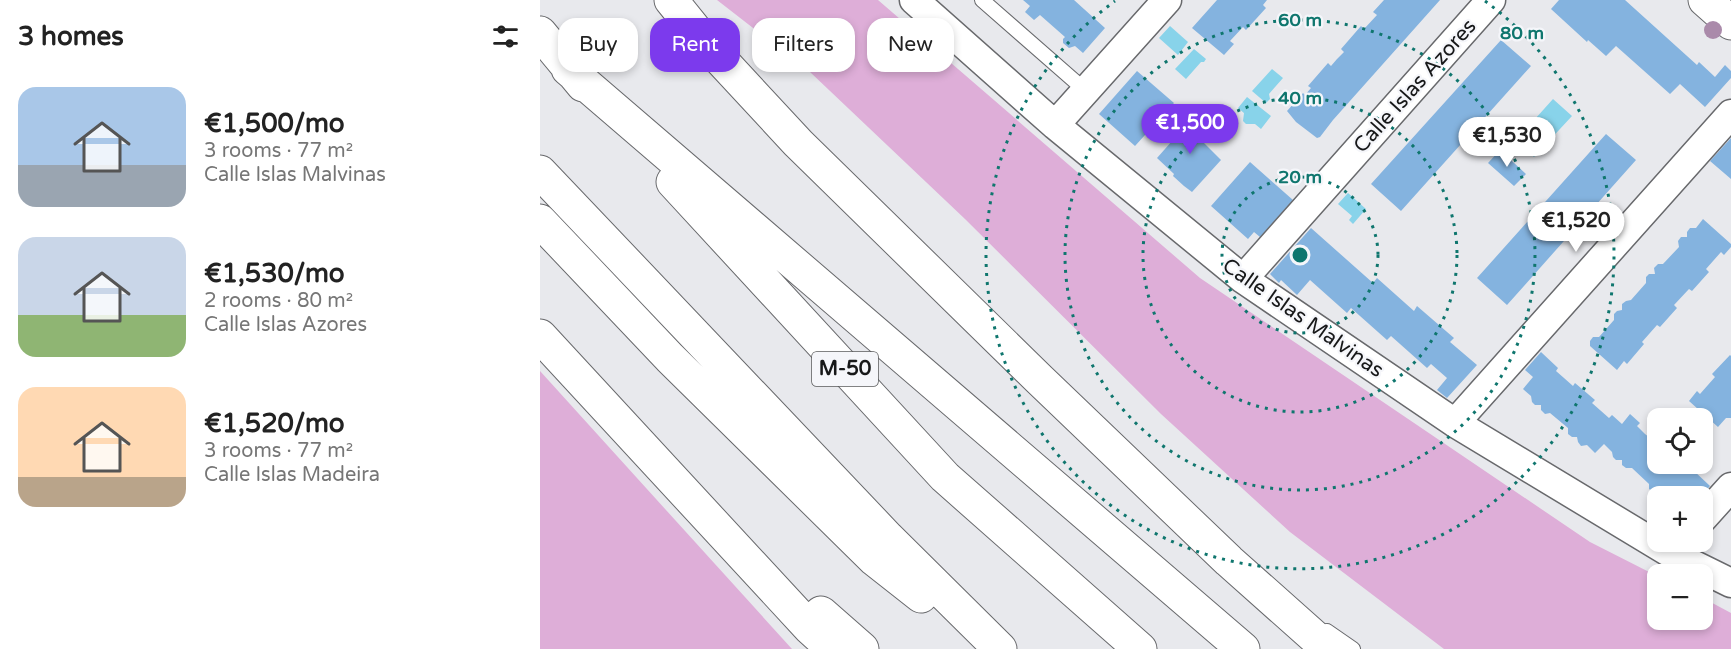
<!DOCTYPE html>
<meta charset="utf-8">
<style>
:root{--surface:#fff;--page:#f6f6f6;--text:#222;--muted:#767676;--accent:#7c3aed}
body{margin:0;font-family:"Varela Round",sans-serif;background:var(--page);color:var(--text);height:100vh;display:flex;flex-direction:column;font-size:22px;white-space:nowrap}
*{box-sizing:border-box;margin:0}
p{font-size:20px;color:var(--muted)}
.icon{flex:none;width:33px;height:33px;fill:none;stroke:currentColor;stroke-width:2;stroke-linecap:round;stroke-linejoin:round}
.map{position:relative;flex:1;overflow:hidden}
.side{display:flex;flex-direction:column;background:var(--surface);width:540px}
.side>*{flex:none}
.guide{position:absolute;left:18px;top:18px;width:570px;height:54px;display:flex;gap:12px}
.tools{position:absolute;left:1107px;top:408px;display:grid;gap:12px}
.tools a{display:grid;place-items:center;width:66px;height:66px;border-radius:12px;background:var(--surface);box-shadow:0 3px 9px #0003;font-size:30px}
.price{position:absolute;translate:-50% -51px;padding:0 14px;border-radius:21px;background:#fff;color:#222;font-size:20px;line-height:39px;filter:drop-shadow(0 2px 3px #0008)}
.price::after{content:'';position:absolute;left:50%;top:36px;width:18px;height:14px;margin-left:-9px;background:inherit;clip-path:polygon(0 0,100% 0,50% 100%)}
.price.selected{background:var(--accent);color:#fff}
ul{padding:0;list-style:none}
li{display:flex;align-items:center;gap:18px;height:150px;padding:0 18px}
li span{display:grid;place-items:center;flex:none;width:168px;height:120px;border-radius:18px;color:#555}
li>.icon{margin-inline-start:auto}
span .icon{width:72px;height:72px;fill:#fffc;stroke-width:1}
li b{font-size:26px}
h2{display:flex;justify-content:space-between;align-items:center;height:72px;padding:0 18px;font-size:26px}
.tag{padding:0 21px;border-radius:18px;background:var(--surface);box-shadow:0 3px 9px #0003;font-size:21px;line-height:54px}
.tag.selected{background:var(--accent);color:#fff}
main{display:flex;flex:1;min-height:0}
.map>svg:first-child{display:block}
.green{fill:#deaed8}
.water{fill:#88d3ea}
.building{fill:#84b3df}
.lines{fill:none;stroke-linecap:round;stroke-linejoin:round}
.service-casing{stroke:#68696c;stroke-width:16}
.minor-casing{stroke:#68696c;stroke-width:31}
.tertiary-casing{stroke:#68696c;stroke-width:35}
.motorway-casing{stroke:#68696c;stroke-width:35}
.service{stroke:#fff;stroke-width:14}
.minor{stroke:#fff;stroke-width:28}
.tertiary{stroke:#fff;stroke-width:33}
.motorway{stroke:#fff;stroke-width:33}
.tree{fill:#aa8aaa}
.ring{fill:none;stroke:#0f766e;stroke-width:3;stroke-dasharray:3 6}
.labels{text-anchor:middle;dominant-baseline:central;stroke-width:4.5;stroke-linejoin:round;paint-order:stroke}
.shield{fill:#f5f6fa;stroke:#5a5b5c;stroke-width:1.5}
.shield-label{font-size:20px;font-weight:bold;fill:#171819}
.street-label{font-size:21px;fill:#171819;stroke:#f5f6fa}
.centre{fill:#0f766e;stroke:#f5f6fa;stroke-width:3}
.ring-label{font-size:18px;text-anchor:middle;font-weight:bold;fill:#0f766e;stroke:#f5f6fa;stroke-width:4.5;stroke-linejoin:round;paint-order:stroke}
</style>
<main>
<section class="side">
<h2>3 homes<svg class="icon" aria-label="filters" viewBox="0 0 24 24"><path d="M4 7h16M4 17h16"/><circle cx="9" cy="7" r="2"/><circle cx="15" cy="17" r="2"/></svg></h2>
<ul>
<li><span style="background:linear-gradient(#a9c7e8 65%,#9aa5b1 0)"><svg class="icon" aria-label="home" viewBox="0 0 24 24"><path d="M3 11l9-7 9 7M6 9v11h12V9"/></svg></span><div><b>€1,500/mo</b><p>3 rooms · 77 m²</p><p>Calle Islas Malvinas</p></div></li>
<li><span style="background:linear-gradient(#c9d6e8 65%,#8fb573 0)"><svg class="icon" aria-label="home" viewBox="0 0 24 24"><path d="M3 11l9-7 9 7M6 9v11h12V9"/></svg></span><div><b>€1,530/mo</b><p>2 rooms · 80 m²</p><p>Calle Islas Azores</p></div></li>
<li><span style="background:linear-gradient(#ffd9b3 75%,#b9a48a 0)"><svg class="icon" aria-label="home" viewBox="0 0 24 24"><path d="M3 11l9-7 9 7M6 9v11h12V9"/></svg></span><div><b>€1,520/mo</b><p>3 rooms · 77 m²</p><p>Calle Islas Madeira</p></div></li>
</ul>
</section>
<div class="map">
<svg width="1191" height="649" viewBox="0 0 1191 649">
<rect width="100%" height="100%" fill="#e8e9ed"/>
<path class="green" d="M177 0H338L660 278 1050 542 1117 576 1118 620H1162L1163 598 1191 613V649H904L750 532 621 414 425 219 270 72Z
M0 371 252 649H0Z"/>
<path class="water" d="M630 26 648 42 638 55 619 38Z
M654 49 666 59 664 62H661L646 79 635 69Z
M732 69 743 78 729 94 730 99 726 103 712 91Z
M707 97 731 116 721 129 715 124H706L703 121 704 113 698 108Z
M1013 99 1032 116 994 157 976 140Z
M808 193 826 209 813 224 809 220 812 216 798 204Z"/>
<path class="building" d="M483 0H534L565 28 543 53 535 46 529 48 523 43V39L525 37 500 15 494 20 485 12 490 6Z
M677 0H727L723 5 726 8 706 30 703 27 690 41 694 44 684 55 652 28Z
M844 0H900L793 120 780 137 777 138 756 122 747 111 763 93 765 95 771 88 768 86 788 63 791 66 797 59 804 52 801 49 821 26 824 29 837 15 833 12Z
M1019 0H1085L1157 65 1159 62 1175 77 1185 65 1191 71V78L1165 107 1140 84 1130 94 1076 46 1066 56 1048 40 1047 42 1011 9Z
M961 40 991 66 861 211 831 184Z
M597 71 634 103 595 146 559 114Z
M655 115 673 131 663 142 681 160 652 192 644 186 633 176 634 174 617 158Z
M1066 134 1096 160 967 305 937 278Z
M1191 138V179L1170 161Z
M960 150 986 174 974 186 948 163Z
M710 162 753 200 720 237 714 232 708 239 671 206Z
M1163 219 1191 244V247L1184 255 1181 252 1166 269 1169 272 1152 291 1149 289 1134 305 1137 308 1120 327 1117 325 1102 342 1104 344 1087 364 1084 361 1077 370 1050 346V341L1053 337H1059L1074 320V314L1077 311 1082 310V304L1086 301 1091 300 1106 283V277L1109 274H1115L1114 268 1118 264H1123L1139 247 1138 241 1141 237H1147V232L1150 228H1156Z
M771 228 833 283 837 278 874 311 877 306 914 338 910 342 937 365 907 398 897 390 907 378 891 364 887 368 851 336 847 340 811 308 807 313 770 280 757 295 741 280 739 283 730 274Z
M1001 352 1018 368 1016 371 1024 378 1033 386 1035 383 1055 400 1052 403 1069 418 1072 415 1082 424 1090 414 1100 423 1097 426 1105 434 1114 441 1118 437V464H1139L1150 473 1153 470 1170 486 1161 496H1119L1118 492H1113L1109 489V484L1092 468H1086L1082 465V460H1076L1073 457 1072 452 1064 444 1055 453 1047 445 1041 446 1038 442 1037 437H1032L1028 434V428L1010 413 1005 414 1001 410V405H995L992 402 991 396 983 389 993 377 985 370Z
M1190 355 1191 356V418H1186L1178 427 1149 401 1157 391 1160 394 1175 377 1172 374Z"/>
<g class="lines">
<g class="service-casing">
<path id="service" d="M442 0 546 91
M787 631 813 649"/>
</g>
<g class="minor-casing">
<path id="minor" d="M374 0 515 125 703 279 915 423 1132 554 1191 583
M515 125 627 0
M703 279 951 0
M915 423 1191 114
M1162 519 1191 487"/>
</g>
<g class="tertiary-casing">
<path id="tertiary" d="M1165 0 1191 23"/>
</g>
<g class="motorway-casing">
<path id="motorway" d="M131 0 169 47 258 143 499 379 689 561 788 649
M0 33 43 85
M28 69 703 649
M0 172 348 538 460 649
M133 182 405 477 600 649
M0 221 130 358 334 559 381 596
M0 336 270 628 293 649
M281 613 322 649"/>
</g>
<use href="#service" class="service"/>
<use href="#minor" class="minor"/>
<use href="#tertiary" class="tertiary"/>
<use href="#motorway" class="motorway"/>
</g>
<circle class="tree" cx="1173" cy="30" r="9"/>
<g class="ring">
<circle cx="760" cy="255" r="78"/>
<circle cx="760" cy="255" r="157"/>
<circle cx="760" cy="255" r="235"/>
<path d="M945 1A314 314 0 1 1 575 1"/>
</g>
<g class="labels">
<rect class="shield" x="272" y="352" width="66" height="34" rx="4.5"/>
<g class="shield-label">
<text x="305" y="369">M-50</text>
</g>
<g class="street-label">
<text transform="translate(875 86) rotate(-48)">Calle Islas Azores</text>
<text transform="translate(763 318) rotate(35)">Calle Islas Malvinas</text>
</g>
</g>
<circle cx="760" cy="255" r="9" class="centre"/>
<g class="ring-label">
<text x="760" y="26">60 m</text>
<text x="982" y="39">80 m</text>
<text x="760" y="104">40 m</text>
<text x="760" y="183">20 m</text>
</g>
</svg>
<div class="tools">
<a><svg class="icon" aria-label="locate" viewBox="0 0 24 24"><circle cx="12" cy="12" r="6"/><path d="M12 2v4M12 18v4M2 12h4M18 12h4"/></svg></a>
<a>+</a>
<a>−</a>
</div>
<b class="price selected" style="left:650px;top:155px">€1,500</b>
<b class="price" style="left:967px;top:168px">€1,530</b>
<b class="price" style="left:1036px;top:253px">€1,520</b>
<div class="guide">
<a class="tag">Buy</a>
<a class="tag selected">Rent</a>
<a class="tag">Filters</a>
<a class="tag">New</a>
</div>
</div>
</main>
